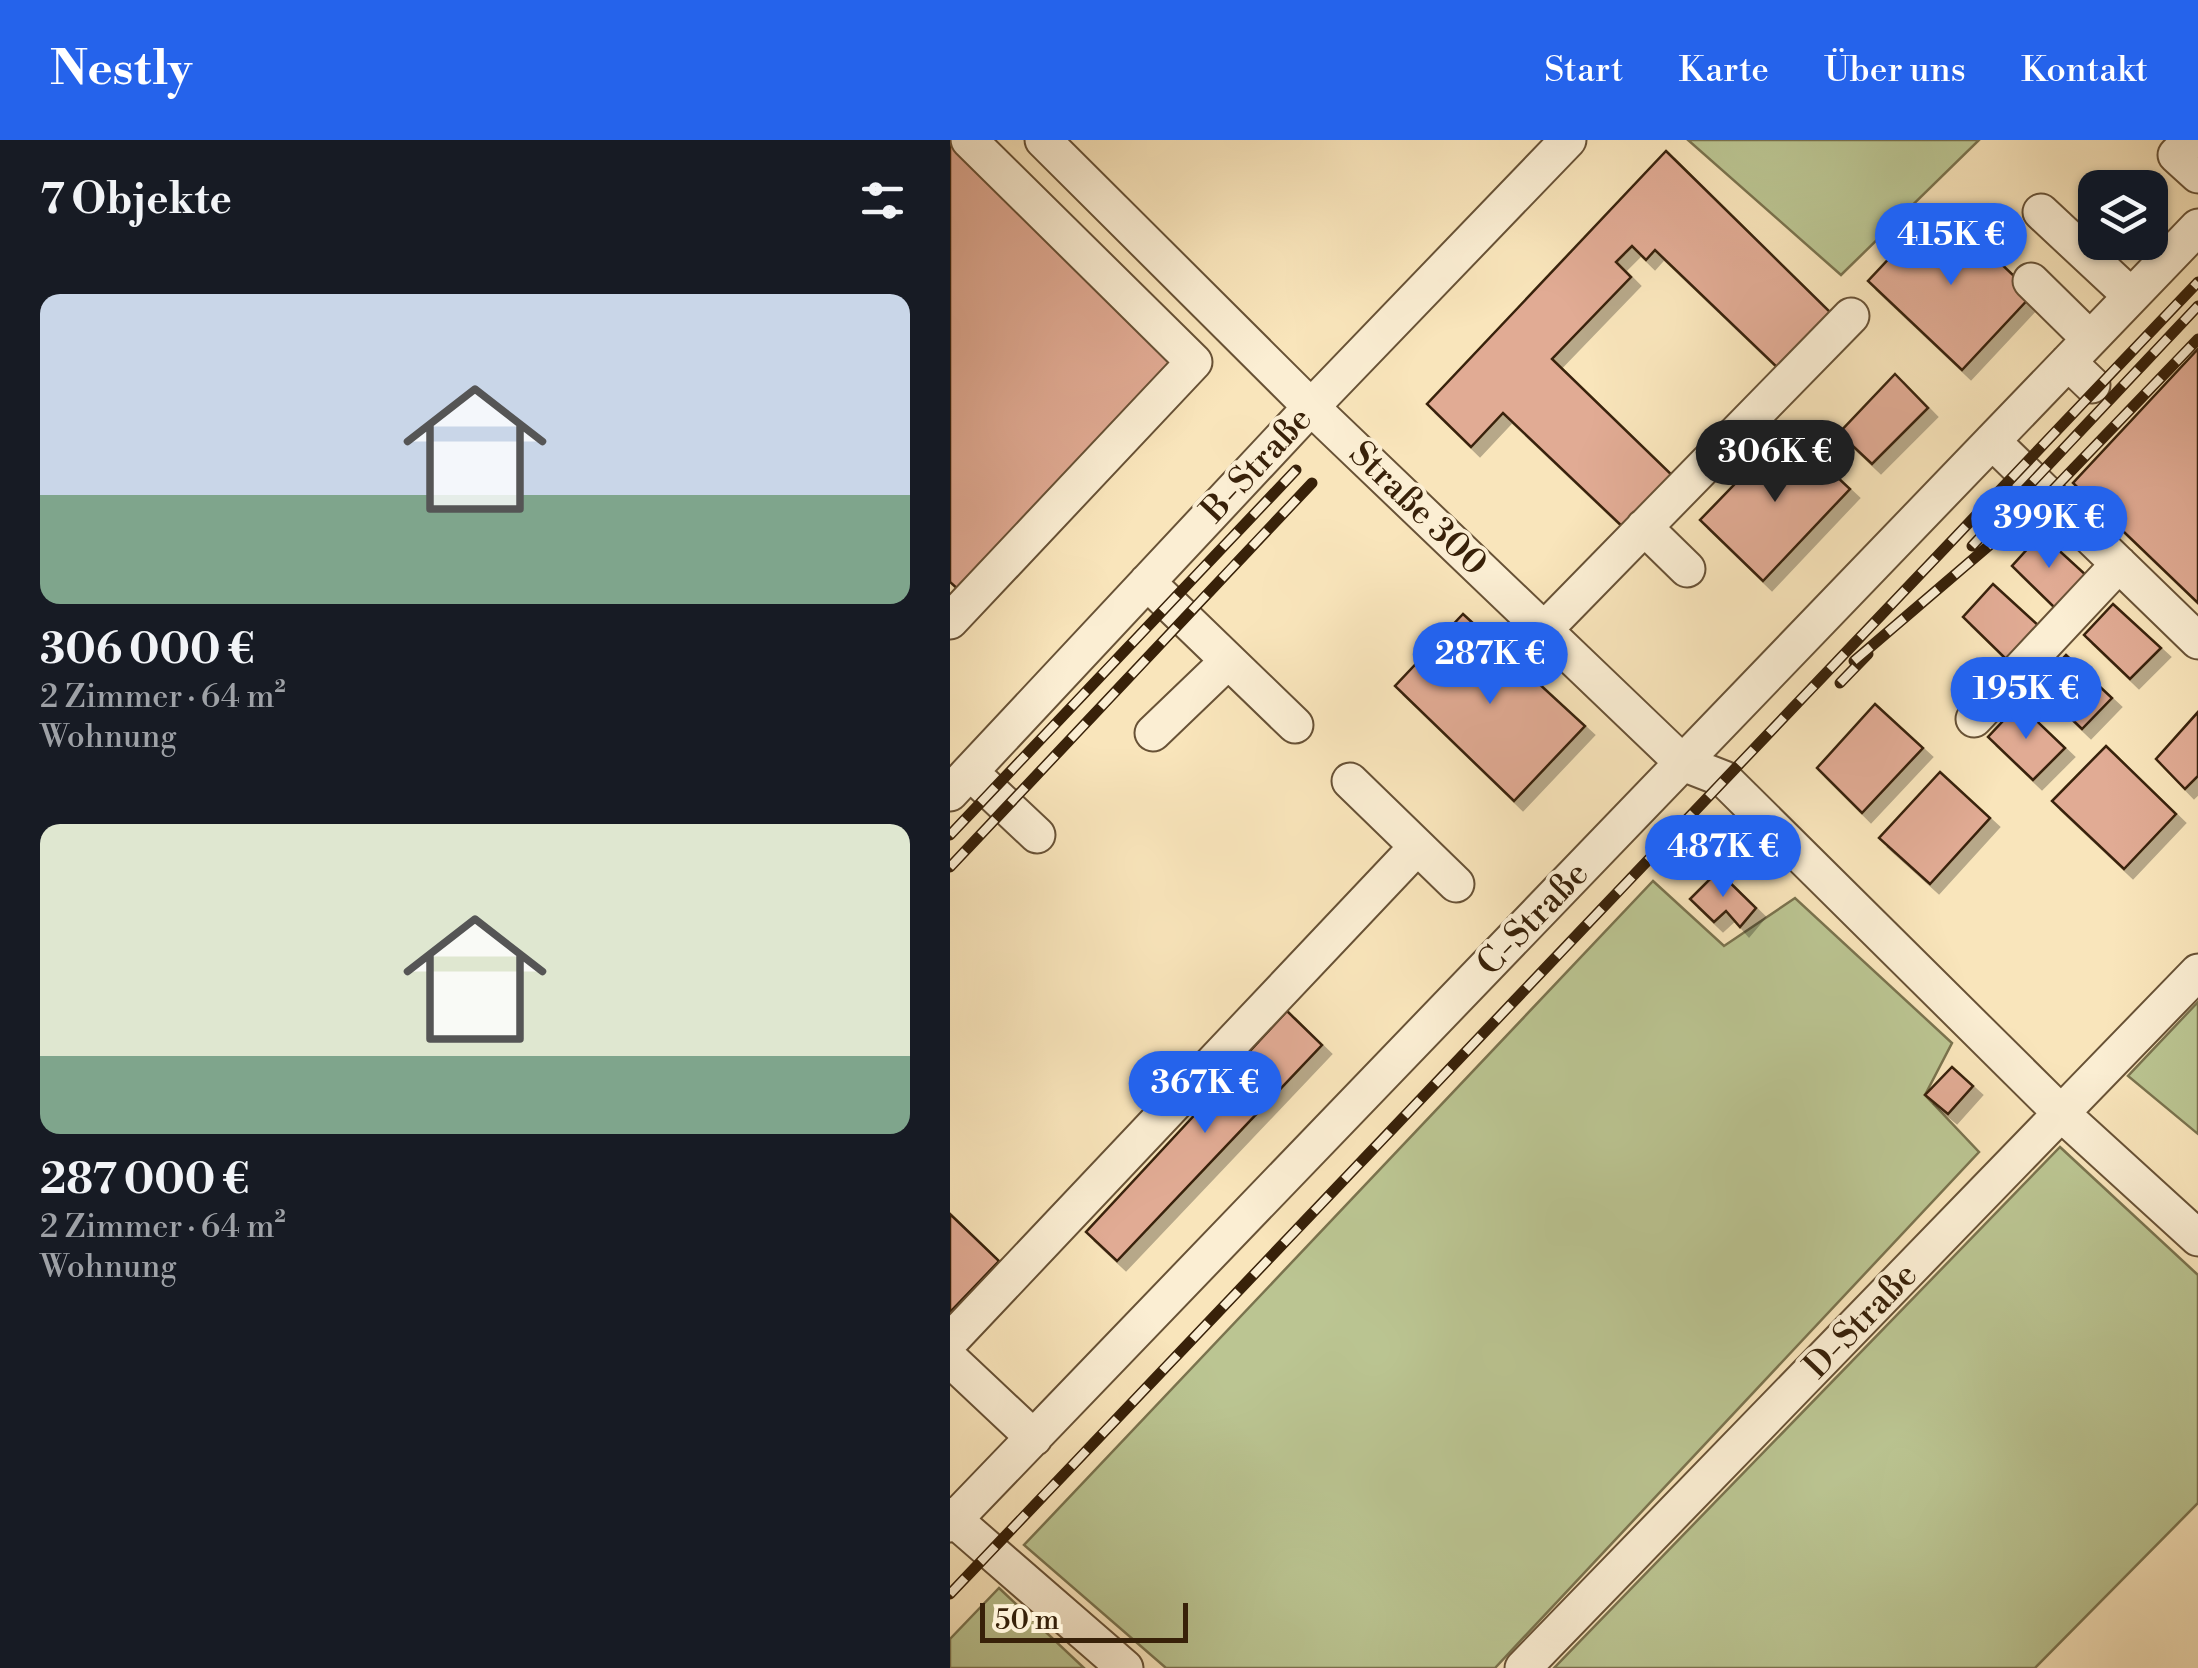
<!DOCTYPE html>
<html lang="de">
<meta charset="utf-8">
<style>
:root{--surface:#171b24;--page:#20242c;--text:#f1f3f6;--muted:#9ea1a6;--accent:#2563eb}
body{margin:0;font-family:"Libre Bodoni",serif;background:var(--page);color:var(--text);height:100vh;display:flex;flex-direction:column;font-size:38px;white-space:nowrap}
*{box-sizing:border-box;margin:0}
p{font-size:32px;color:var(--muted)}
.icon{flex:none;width:55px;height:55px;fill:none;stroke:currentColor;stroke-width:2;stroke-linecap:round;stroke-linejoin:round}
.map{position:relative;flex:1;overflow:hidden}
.side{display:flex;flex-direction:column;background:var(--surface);width:950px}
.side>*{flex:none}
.fabs{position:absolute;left:1128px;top:30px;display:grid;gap:20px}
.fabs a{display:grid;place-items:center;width:90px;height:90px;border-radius:20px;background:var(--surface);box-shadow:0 2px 8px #0004;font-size:50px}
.scale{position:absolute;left:30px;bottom:25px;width:208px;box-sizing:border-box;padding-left:10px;border:5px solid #382109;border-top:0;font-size:28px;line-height:35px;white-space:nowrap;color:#382109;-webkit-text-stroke:8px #fbeed3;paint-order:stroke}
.price{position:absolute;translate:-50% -85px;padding:0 22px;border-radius:35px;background:var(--accent);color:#fff;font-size:32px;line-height:65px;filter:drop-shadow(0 2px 5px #0008)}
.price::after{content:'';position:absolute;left:50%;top:60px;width:30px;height:22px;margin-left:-15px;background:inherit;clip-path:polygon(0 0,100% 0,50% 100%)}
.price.on{background:#222;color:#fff}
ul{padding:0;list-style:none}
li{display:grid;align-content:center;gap:20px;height:530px;padding:0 40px}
li span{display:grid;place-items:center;height:310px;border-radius:20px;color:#555}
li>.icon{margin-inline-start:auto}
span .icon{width:180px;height:180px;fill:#fffc;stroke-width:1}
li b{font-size:42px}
h2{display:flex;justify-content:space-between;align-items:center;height:120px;padding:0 40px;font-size:42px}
header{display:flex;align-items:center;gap:60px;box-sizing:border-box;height:140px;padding:0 50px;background:var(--accent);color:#fff}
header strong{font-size:48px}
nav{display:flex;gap:55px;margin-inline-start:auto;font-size:35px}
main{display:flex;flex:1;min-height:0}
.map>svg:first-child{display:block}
.green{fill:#bbc592;stroke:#7a734e;stroke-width:2.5}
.building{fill:#e1ab94;stroke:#382109;stroke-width:2.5;filter:url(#shadow)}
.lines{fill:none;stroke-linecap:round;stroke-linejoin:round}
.minor-casing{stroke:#685236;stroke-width:39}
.minor{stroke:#fbeed3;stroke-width:35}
.rail-casing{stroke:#382109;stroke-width:11}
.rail{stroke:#fbeed3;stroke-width:8;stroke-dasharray:22;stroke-linecap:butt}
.labels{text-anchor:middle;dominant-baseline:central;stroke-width:8;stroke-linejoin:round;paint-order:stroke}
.street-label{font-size:35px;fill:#382109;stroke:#fbeed3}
</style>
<header>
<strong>Nestly</strong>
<nav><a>Start</a><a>Karte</a><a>Über uns</a><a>Kontakt</a></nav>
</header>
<main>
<section class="side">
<h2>7 Objekte<svg class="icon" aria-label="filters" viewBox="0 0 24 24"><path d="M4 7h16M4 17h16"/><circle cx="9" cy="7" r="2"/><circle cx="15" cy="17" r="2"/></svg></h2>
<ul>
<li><span style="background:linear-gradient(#c9d6e8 65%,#7fa58c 0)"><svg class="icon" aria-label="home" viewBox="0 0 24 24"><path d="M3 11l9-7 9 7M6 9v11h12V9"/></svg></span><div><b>306 000 €</b><p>2 Zimmer · 64 m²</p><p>Wohnung</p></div></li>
<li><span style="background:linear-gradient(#dfe7d0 75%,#7fa58c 0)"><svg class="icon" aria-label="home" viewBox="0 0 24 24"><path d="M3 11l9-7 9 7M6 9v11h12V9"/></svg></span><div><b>287 000 €</b><p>2 Zimmer · 64 m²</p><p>Wohnung</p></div></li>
</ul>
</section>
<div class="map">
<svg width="1248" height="1528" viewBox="0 0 1248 1528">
<defs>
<filter id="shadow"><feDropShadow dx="9" dy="9" stdDeviation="0" flood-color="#0004"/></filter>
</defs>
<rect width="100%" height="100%" fill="#f9e5bb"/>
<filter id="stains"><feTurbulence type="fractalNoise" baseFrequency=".002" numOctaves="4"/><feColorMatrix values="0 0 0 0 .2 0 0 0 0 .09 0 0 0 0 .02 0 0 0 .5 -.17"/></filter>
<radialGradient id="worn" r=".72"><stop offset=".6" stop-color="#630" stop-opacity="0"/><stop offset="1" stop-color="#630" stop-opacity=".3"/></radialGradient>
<path class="green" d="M738 0H1029L891 135Z
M703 741 774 806 845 758 1002 903 975 955 1029 1012 545 1528H216L74 1405Z
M1248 862V994L1178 936Z
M1110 1007 1248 1135V1363L1085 1528H604Z
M49 1448 134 1528H0V1499Z"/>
<path class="building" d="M0 0 231 219 11 452 0 442Z
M716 11 882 174 830 230 705 110 696 120 682 106 666 122 681 137 602 219 726 339 677 391 553 273 521 307 477 264Z
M989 65 1083 154 1012 230 918 141Z
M1248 209V463L1123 343Z
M945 234 978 268 922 324 889 293Z
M837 290 900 349 813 441 750 380Z
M1091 394 1137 436 1106 469 1062 426Z
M1043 444 1089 486 1057 520 1013 477Z
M1163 464 1211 508 1180 539 1134 495Z
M513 474 635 586 564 661 445 546Z
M1116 515 1162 558 1132 589 1087 546Z
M925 564 973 608 912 673 867 628Z
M1069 564 1115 608 1083 640 1038 597Z
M1248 572V636L1235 649 1206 619Z
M1156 606 1226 674 1174 729 1102 661Z
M990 632 1040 678 980 744 929 698Z
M768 731 806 768 790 787 776 771 764 782 740 759Z
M337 871 372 905 167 1121 136 1092 252 967 261 975 288 948 276 937Z
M1002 927 1023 946 998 974 975 955Z
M0 1074 49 1121 0 1172Z"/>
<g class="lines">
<g class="minor-casing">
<path id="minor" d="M93 0 361 267 733 623 774 639 1112 974 1248 1098
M1241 0 1226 15 1248 35
M1091 72 1181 156
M1081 141 1140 199
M1118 222 1142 245
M1042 301 1248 501
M694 387 737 429
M197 442 345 585
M0 481 244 222 19 0
M594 490 901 176
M1024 579 1169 424
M203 593 278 521
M20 632 87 695
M400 641 506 744
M0 653 361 267 618 0
M0 1201 467 707
M0 1219 84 1298
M0 1376 175 1528
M0 1384 1248 87
M573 1528 1248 832"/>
</g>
<use href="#minor" class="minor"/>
<g class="rail-casing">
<path id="rail" d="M1022 406 1248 166
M904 521 1098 355 1248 199
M890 543 918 514
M0 695 346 330
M0 727 362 343
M0 1454 1248 142"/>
</g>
<use href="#rail" class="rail"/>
</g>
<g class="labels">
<g class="street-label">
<text transform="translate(307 325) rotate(-47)">B-Straße</text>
<text transform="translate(468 369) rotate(44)">Straße 300</text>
<text transform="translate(583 779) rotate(-46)">C-Straße</text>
<text transform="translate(911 1181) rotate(-46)">D-Straße</text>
</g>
</g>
<rect width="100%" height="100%" filter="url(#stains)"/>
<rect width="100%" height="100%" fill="url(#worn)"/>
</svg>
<div class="fabs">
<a><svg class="icon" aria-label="layers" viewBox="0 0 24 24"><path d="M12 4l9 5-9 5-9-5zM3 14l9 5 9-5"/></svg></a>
</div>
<div class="scale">50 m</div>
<b class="price" style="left:1001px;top:148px">415K €</b>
<b class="price on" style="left:825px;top:365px">306K €</b>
<b class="price" style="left:1099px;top:431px">399K €</b>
<b class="price" style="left:540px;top:567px">287K €</b>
<b class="price" style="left:1076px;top:602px">195K €</b>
<b class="price" style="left:773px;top:760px">487K €</b>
<b class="price" style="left:255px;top:996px">367K €</b>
</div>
</main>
